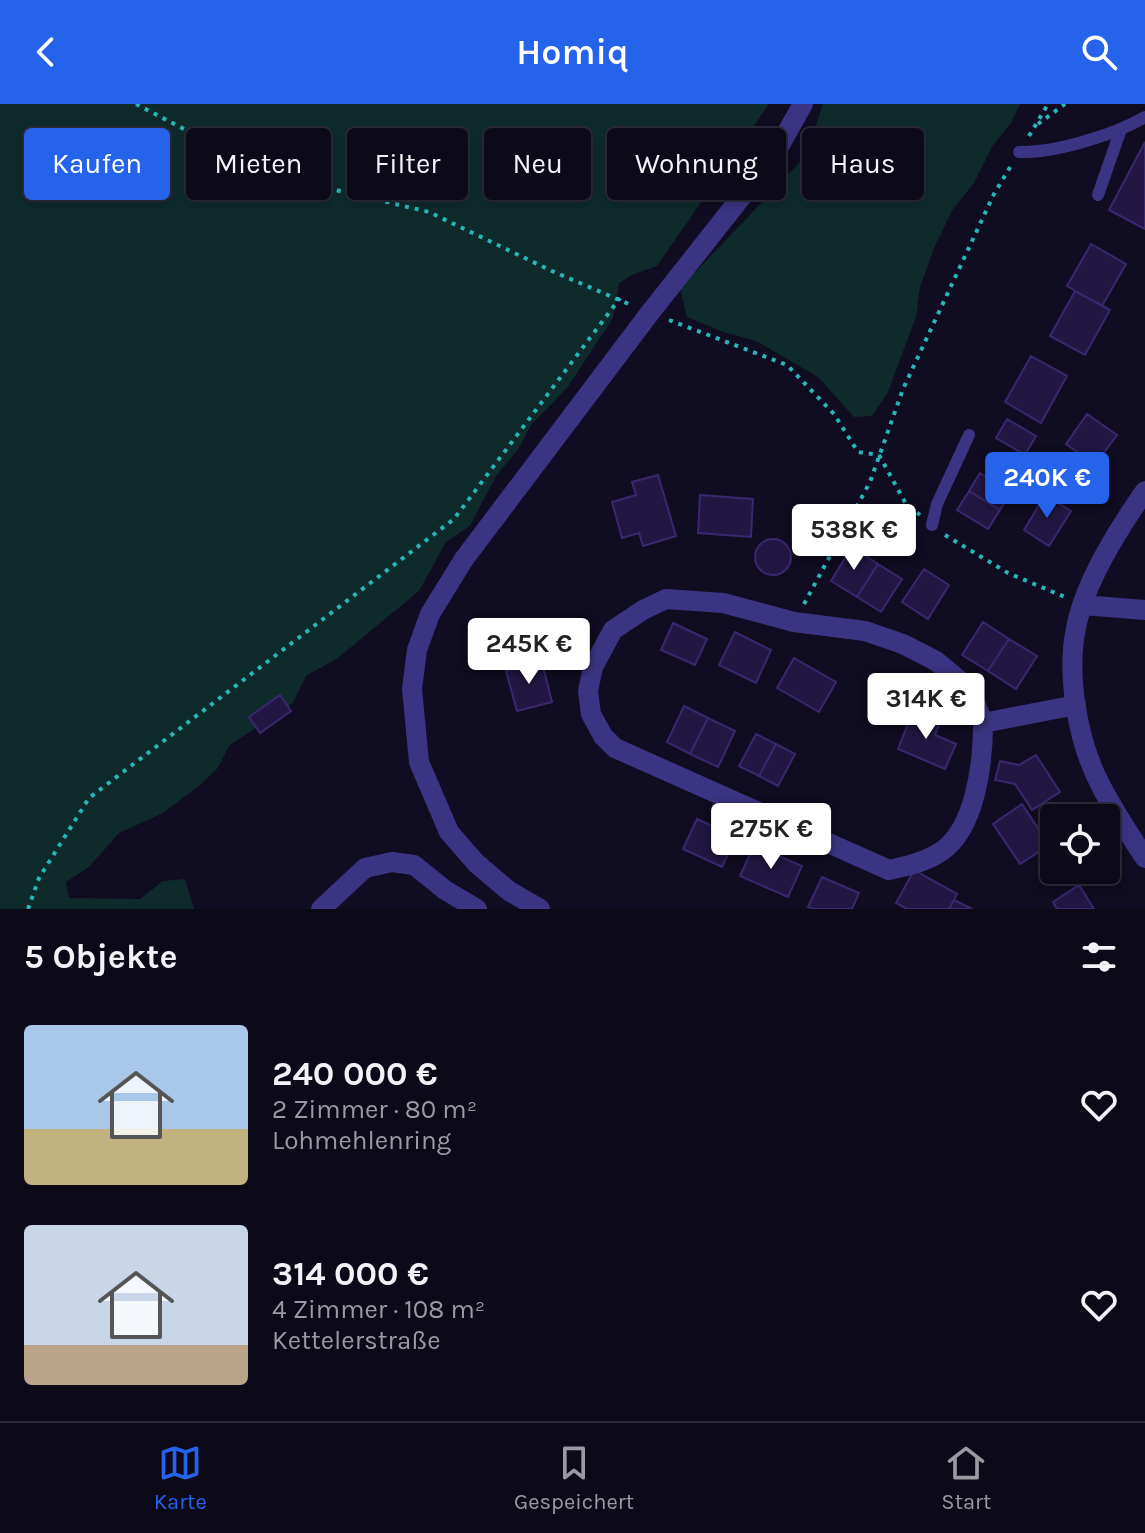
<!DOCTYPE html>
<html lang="de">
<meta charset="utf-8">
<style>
:root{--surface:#0c0919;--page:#1a1726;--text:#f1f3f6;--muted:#9a9aa2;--line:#2c2a38;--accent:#2563eb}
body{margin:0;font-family:Karla,sans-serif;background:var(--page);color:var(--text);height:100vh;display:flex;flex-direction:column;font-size:30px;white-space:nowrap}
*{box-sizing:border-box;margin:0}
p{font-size:26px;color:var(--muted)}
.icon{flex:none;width:44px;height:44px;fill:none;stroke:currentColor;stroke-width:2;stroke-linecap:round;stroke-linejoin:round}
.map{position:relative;height:805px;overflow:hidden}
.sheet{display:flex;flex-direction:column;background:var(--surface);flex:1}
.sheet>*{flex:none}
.top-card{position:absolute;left:24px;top:24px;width:1098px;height:72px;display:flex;gap:16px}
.controls{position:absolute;left:1040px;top:700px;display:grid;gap:16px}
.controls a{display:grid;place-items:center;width:80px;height:80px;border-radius:8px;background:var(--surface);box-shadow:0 4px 12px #0003,0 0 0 2px var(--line);font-size:40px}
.price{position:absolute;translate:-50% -68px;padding:0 18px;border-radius:8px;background:#fff;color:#222;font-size:26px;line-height:52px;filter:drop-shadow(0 2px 4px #0008)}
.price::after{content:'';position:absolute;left:50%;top:48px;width:24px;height:18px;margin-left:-12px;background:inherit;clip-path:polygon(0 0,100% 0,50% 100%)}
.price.current{background:var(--accent);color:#fff}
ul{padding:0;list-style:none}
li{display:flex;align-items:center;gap:24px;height:200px;padding:0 24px}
li span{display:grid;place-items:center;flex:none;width:224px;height:160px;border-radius:8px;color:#555}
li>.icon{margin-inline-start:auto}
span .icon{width:96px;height:96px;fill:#fffc;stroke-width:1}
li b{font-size:34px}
h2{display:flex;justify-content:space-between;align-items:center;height:96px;padding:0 24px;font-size:34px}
.chip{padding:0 28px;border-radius:8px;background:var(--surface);box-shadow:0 4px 12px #0003,0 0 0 2px var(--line);font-size:28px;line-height:72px}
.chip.current{background:var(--accent);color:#fff}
header{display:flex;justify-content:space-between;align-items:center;height:104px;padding:0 24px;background:var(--accent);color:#fff;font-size:36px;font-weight:600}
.dock{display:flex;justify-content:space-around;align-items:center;height:112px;border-top:2px solid var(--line);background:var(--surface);font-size:22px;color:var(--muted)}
.dock a{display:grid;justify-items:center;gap:4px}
.dock .current{color:var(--accent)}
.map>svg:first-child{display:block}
.green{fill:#0e2a2b}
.building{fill:#221743;stroke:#3a2770;stroke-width:2}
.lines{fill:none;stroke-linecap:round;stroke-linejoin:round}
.path{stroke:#27b7b8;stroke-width:4;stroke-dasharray:4 6;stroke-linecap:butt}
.service{stroke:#3b3482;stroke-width:12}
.minor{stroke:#3b3482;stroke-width:20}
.tertiary{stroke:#3b3482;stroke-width:20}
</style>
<header><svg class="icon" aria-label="back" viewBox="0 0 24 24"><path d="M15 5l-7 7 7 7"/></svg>Homiq<svg class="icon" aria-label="search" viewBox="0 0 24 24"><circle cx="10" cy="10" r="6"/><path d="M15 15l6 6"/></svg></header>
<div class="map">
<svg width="1145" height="805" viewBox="0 0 1145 805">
<rect width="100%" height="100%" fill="#100c21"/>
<path class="green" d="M0 0H769L657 162 634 170 619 179 613 214 567 284 531 321 519 344 496 372 470 422 446 438 419 487 338 554 306 572 293 599 230 641 217 665 200 681 163 709 119 729 89 763 66 778 69 794 140 795 163 777 185 775 194 805H0Z
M823 0H1020L1011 19 993 41 974 79 953 105 934 144 920 183 916 213 888 288 872 312 854 313 818 273 756 237 723 228 687 213 680 184 806 52Z"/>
<path class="building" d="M1145 38V125L1109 106Z
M1091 140 1126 160 1102 202 1067 182Z
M1075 187 1110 206 1085 251 1050 232Z
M1031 252 1067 272 1041 319 1005 298Z
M1087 310 1117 331 1095 361 1066 340Z
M1007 315 1036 332 1025 351 996 334Z
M980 369 1011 388 1000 406 969 387Z
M658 371 676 432 643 442 639 429 622 434 612 398 636 391 632 378Z
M969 387 1000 406 988 425 957 406Z
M700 391 753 395 751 433 698 429Z
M1045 391 1071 407 1049 442 1024 426Z
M755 453a18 18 0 1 1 36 0a18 18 0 1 1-36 0Z
M852 443 878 460 857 493 831 477Z
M878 460 902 475 881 508 857 493Z
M924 465 949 481 928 515 902 498Z
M983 518 1009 535 988 567 962 551Z
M673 519 707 535 695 561 661 546Z
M735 528 771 546 756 579 719 561Z
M1009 535 1037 552 1016 585 988 567Z
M794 554 836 578 819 608 777 584Z
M542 558 552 598 517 607 506 567Z
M280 591 291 607 260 629 249 613Z
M684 602 708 614 690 650 667 638Z
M913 607 940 618 935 631 956 640 945 665 898 645Z
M708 614 735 627 718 663 690 650Z
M756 630 776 640 759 672 739 662Z
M776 640 795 650 778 682 759 672Z
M1036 651 1060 688 1032 706 1015 680 995 676 1000 657 1019 661Z
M1022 700 1049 741 1020 760 993 720Z
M697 715 736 733 722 763 683 745Z
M754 741 802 762 788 793 740 772Z
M914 766 957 790 949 805H907L896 799Z
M822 773 859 789 852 805H813L808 803Z
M1079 781 1094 805H1057L1053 798Z
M954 796 972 805H949Z"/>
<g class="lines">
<path class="path" d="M136 0 272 71 429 108 552 167 631 201
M1038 20 1065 0
M1029 32 1048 0
M669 216 787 261 834 310 858 348 879 351
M879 351 906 400 920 411
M945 431 1008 469 1065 493
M804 500 870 378 903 285 994 90 1012 60
M28 805 39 774 89 694 454 415 620 194"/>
<path class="service" d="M1019 48C1055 49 1114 31 1145 13
M1098 91 1120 28
M932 421 937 400 969 331"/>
<path class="minor" d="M1145 387C1119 424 1084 480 1076 524 1066 571 1078 638 1100 680 1113 706 1129 730 1145 754
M1083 501 1145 506
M983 619C983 658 976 723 942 747 926 758 907 762 889 766L615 644 603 632 591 610 588 587 593 563 613 526 643 506 666 495 723 499 794 518 865 527 903 540 936 557 959 576 975 598 983 619 1076 601
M321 805 365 764 392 758 414 761 445 786 477 805"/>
<path class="tertiary" d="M540 805 509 787 476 759 449 728 419 658 412 585 417 546 430 510 464 455 649 210 773 53 803 0"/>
</g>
</svg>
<div class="controls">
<a><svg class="icon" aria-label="locate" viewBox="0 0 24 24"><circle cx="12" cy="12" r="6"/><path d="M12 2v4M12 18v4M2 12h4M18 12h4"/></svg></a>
</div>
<b class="price current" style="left:1047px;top:416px">240K €</b>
<b class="price" style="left:854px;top:468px">538K €</b>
<b class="price" style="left:529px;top:582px">245K €</b>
<b class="price" style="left:926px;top:637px">314K €</b>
<b class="price" style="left:771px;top:767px">275K €</b>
<div class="top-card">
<a class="chip current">Kaufen</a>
<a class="chip">Mieten</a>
<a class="chip">Filter</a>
<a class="chip">Neu</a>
<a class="chip">Wohnung</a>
<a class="chip">Haus</a>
</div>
</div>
<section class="sheet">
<h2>5 Objekte<svg class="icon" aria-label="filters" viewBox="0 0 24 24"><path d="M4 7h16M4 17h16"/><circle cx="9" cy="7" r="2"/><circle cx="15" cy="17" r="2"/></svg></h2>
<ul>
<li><span style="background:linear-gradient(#a9c7e8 65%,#c2b280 0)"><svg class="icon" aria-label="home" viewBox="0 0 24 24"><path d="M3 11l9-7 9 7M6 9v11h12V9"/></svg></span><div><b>240 000 €</b><p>2 Zimmer · 80 m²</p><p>Lohmehlenring</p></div><svg class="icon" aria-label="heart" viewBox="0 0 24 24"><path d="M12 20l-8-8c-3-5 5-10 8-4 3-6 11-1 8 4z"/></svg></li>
<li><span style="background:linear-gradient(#c9d6e8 75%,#b9a48a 0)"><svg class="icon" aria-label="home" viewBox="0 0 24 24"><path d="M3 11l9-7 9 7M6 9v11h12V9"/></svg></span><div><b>314 000 €</b><p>4 Zimmer · 108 m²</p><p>Kettelerstraße</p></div><svg class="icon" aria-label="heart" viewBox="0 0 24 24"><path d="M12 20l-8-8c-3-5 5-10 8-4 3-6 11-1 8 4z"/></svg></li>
</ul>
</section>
<nav class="dock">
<a class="current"><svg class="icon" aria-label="map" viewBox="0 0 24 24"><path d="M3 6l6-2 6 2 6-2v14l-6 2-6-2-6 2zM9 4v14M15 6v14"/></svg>Karte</a>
<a><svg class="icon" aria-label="saved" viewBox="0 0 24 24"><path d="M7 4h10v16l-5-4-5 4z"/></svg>Gespeichert</a>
<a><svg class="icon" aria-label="home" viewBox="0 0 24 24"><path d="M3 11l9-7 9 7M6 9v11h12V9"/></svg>Start</a>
</nav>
